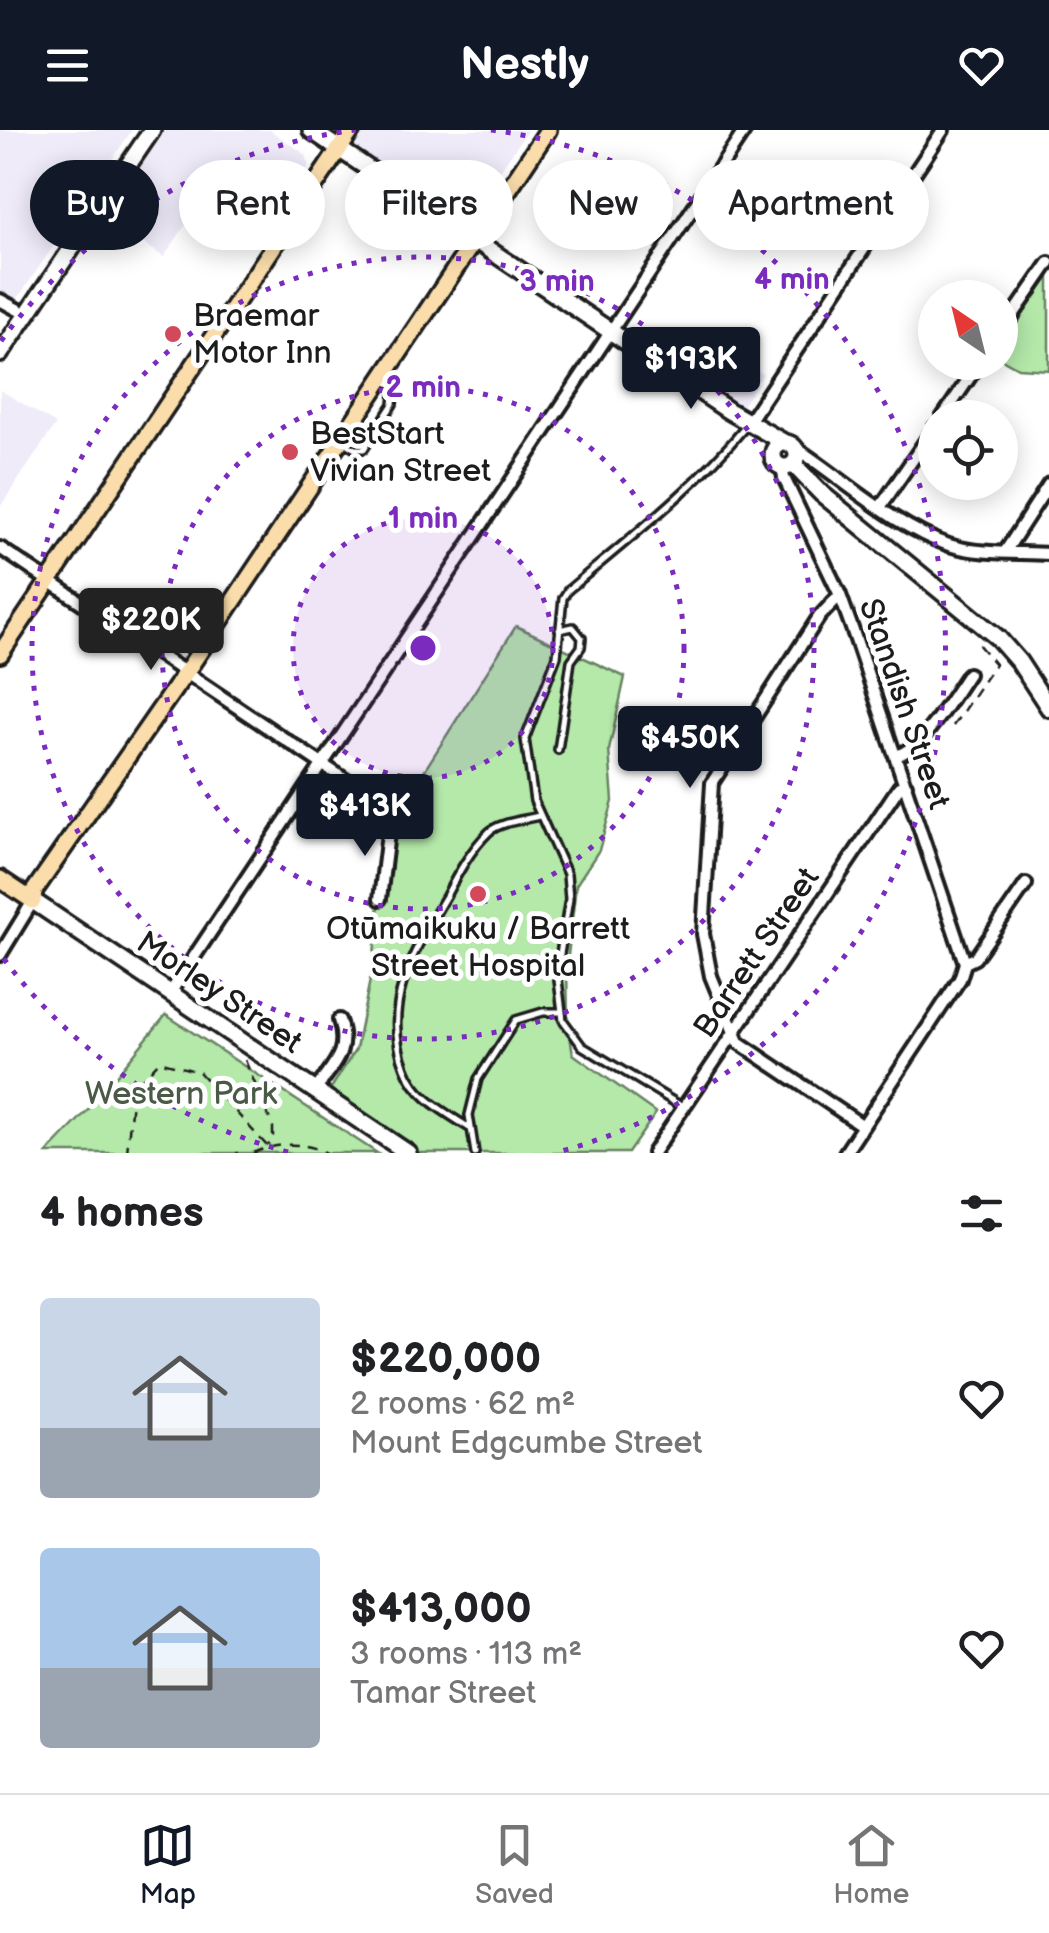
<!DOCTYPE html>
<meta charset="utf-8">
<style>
:root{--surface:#fff;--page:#f6f6f6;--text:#202124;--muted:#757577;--line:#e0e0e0;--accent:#111827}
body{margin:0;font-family:"Balsamiq Sans",sans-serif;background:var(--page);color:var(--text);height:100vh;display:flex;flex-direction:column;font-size:38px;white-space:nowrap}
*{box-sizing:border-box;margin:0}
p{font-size:32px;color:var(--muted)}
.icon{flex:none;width:55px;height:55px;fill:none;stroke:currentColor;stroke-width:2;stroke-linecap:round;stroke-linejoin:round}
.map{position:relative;height:1023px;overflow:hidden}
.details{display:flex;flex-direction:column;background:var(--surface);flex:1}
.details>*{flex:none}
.banner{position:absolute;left:30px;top:30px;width:990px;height:90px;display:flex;gap:20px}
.needle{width:65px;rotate:325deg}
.buttons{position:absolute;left:918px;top:150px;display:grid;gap:20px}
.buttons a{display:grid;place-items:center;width:100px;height:100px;border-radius:50%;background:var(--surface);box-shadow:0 5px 25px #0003;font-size:50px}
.price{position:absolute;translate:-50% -85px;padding:0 22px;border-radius:10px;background:var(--accent);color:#fff;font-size:32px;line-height:65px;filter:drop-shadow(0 2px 5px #0008)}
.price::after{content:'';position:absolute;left:50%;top:60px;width:30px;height:22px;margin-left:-15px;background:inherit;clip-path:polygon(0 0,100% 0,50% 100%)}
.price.on{background:#222;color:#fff}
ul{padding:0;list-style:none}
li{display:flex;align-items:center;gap:30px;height:250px;padding:0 40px}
li span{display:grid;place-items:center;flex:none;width:280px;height:200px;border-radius:10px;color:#555}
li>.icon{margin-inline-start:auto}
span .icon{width:120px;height:120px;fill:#fffc;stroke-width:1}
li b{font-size:42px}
h2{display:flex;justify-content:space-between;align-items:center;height:120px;padding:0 40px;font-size:42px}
.chip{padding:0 35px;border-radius:45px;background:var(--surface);box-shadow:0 5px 25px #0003;font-size:35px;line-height:90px}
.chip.on{background:var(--accent);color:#fff}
header{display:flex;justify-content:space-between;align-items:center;height:130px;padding:0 40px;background:var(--accent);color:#fff;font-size:45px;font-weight:700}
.menu{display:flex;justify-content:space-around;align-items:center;height:140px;border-top:2px solid var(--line);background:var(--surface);font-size:28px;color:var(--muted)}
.menu a{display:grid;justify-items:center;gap:5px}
.menu .on{color:var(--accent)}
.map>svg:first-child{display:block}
.built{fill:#efebf9}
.green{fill:#b4e9aa;stroke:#688263;stroke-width:2.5}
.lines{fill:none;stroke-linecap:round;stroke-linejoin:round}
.lane-casing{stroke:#1c1c1c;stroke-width:12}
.street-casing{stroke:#1c1c1c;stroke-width:18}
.secondary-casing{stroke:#1c1c1c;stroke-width:22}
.primary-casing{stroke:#1c1c1c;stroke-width:22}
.path{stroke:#1c1c1c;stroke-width:2.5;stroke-dasharray:10 8;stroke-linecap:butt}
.lane{stroke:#fff;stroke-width:5}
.street{stroke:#fff;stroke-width:10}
.secondary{stroke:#fff;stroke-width:15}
.primary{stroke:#faddab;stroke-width:15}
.ring{fill:none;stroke:#7b2cbf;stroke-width:5;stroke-dasharray:5 10}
.poi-dot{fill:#d1495b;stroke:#fff;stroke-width:4}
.labels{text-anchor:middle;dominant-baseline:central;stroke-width:10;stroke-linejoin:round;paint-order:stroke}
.poi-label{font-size:32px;fill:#1c1c1c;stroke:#fff;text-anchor:start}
.street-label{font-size:32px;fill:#1c1c1c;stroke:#fff}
.park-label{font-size:32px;fill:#4a5a47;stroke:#fff}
.centre{fill:#7b2cbf;stroke:#fff;stroke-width:5}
.ring-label{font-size:30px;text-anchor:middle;font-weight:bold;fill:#7b2cbf;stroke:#fff;stroke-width:10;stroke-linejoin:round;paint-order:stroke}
</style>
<header><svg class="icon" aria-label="menu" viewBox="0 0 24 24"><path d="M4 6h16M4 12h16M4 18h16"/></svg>Nestly<svg class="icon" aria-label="heart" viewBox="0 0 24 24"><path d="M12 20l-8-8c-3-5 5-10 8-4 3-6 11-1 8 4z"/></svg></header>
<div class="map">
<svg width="1049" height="1023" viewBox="0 0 1049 1023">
<rect width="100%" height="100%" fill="#fff"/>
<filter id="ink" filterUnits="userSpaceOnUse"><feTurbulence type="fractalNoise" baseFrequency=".01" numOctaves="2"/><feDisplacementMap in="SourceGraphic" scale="20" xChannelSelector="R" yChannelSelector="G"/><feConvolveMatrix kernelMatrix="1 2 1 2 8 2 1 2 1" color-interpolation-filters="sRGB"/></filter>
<g filter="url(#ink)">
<path class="built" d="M0 0H132L12 177 0 169Z
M164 0H270L306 25 309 36 269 95 211 57 164 127 105 88Z
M365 0H528L462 95 350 22Z
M705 205 763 244 737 284 678 245Z
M0 260 56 294 0 377Z"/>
<path class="green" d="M1049 147V240L1018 238 1000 228V218Z
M516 496 625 547 609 620 613 671 599 720 576 755 567 834 568 895 573 924 656 983 628 1023H416L326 966 356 919 373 835 379 774 400 679Z
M166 885 377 1023H47L87 981Z"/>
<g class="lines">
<g class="lane-casing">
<path id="lane" d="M344 312 355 319H364L393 274 395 257 384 250
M558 620 571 531 581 517 582 508 573 497 559 500
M681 976 582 916 563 890 557 842 569 769 567 744 534 671 525 609 557 526 563 468 568 460C630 408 694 359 746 296
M471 999C445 982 416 968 405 938 380 874 415 819 446 766 457 745 471 719 489 702 500 692 524 690 539 686
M475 1023 469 985 478 949 516 890 543 882H561"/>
</g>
<g class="street-casing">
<path id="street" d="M0 170 26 184
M1000 204 1049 133
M942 288 980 232
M748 293 943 0
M793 316C841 347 894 397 949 415 980 425 1017 422 1049 424
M782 337 784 348 840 465 854 504 965 833
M881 376 935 297
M0 418 374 669 387 684 389 695 380 769
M1005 422 1049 354
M840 465 819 487 712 653 703 804 711 846 738 912 863 996
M896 626C923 618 952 567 968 544
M0 825 33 771
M170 863 745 0
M315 961C333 934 350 923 339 890
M653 1023 899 657 906 655
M845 1023 960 849 965 833 975 828 1026 754"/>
</g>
<g class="secondary-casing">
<path id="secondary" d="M311 0 729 281 785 313
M0 224 152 0
M773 325a12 12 0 1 1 24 0a12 12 0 1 1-24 0Z
M793 334 822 364 998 508 1019 532 1049 578
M33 771 408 1023"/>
</g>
<g class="primary-casing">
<path id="primary" d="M0 524 352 0
M0 749 33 771 34 761 186 542 548 0"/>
</g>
<path class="path" d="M953 596 995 534 978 514 982 510
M245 930 273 997V1006L268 1016
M127 1023 133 959 159 931 199 942 268 1017
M236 1023H238
M253 1023C277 1013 303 1011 327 1023"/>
<use href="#lane" class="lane"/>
<use href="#street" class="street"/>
<use href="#secondary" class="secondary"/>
<use href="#primary" class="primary"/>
</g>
</g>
<circle cx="423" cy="518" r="130" fill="#7b2cbf" fill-opacity=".12"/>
<g class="ring">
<circle cx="423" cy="518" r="130"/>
<circle cx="423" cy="518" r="261"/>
<circle cx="423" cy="518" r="391"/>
<path d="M288 1022A522 522 0 0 1 1 825M1 211A522 522 0 0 1 355 0M491 0A522 522 0 0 1 558 1022"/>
</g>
<g class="poi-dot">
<circle cx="173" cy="204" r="10"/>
<circle cx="290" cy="322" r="10"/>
<circle cx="478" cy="764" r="10"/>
</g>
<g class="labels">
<g class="poi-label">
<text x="193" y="186">Braemar<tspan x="193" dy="37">Motor Inn</tspan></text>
<text x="310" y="304">BestStart<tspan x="310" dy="37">Vivian Street</tspan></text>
<text x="478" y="799" text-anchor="middle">Otūmaikuku / Barrett<tspan x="478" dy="37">Street Hospital</tspan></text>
</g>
<g class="street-label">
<text transform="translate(904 574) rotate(71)">Standish Street</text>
<text transform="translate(757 823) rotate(-56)">Barrett Street</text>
<text transform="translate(219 863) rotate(34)">Morley Street</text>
</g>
<g class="park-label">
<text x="181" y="964">Western Park</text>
</g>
</g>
<circle cx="423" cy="518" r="15" class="centre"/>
<g class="ring-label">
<text x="792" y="159">4 min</text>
<text x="557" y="161">3 min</text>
<text x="423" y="267">2 min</text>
<text x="423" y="398">1 min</text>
</g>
</svg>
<div class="buttons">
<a><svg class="needle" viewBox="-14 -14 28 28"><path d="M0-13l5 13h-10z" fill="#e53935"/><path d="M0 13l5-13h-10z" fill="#757577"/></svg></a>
<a><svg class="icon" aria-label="locate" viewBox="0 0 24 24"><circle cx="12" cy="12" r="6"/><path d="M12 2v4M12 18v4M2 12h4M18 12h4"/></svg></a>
</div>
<b class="price" style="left:691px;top:282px">$193K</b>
<b class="price on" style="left:151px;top:543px">$220K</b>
<b class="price" style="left:690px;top:661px">$450K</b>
<b class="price" style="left:365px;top:729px">$413K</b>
<div class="banner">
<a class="chip on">Buy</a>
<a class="chip">Rent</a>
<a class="chip">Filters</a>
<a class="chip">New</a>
<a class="chip">Apartment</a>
</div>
</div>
<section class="details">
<h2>4 homes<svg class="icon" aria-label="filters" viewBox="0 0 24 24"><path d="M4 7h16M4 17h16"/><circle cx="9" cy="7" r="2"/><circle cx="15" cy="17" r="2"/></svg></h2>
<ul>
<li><span style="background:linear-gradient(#c9d6e8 65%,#9aa5b1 0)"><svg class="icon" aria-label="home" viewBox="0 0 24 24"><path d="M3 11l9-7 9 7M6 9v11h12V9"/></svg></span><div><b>$220,000</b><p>2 rooms · 62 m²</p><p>Mount Edgcumbe Street</p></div><svg class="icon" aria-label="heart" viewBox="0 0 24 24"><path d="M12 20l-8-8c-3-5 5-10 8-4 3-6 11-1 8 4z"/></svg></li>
<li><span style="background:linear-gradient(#a9c7e8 60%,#9aa5b1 0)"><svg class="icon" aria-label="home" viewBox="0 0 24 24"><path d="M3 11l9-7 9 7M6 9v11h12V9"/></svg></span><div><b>$413,000</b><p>3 rooms · 113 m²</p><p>Tamar Street</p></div><svg class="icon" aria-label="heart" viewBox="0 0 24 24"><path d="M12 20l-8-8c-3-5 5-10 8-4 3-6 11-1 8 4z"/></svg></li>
</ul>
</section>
<nav class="menu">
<a class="on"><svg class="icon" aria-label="map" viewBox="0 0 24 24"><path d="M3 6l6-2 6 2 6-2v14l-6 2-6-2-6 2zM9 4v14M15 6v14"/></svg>Map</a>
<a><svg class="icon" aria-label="saved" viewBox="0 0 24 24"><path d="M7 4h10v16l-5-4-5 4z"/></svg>Saved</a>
<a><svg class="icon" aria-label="home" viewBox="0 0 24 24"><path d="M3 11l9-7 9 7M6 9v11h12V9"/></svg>Home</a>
</nav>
